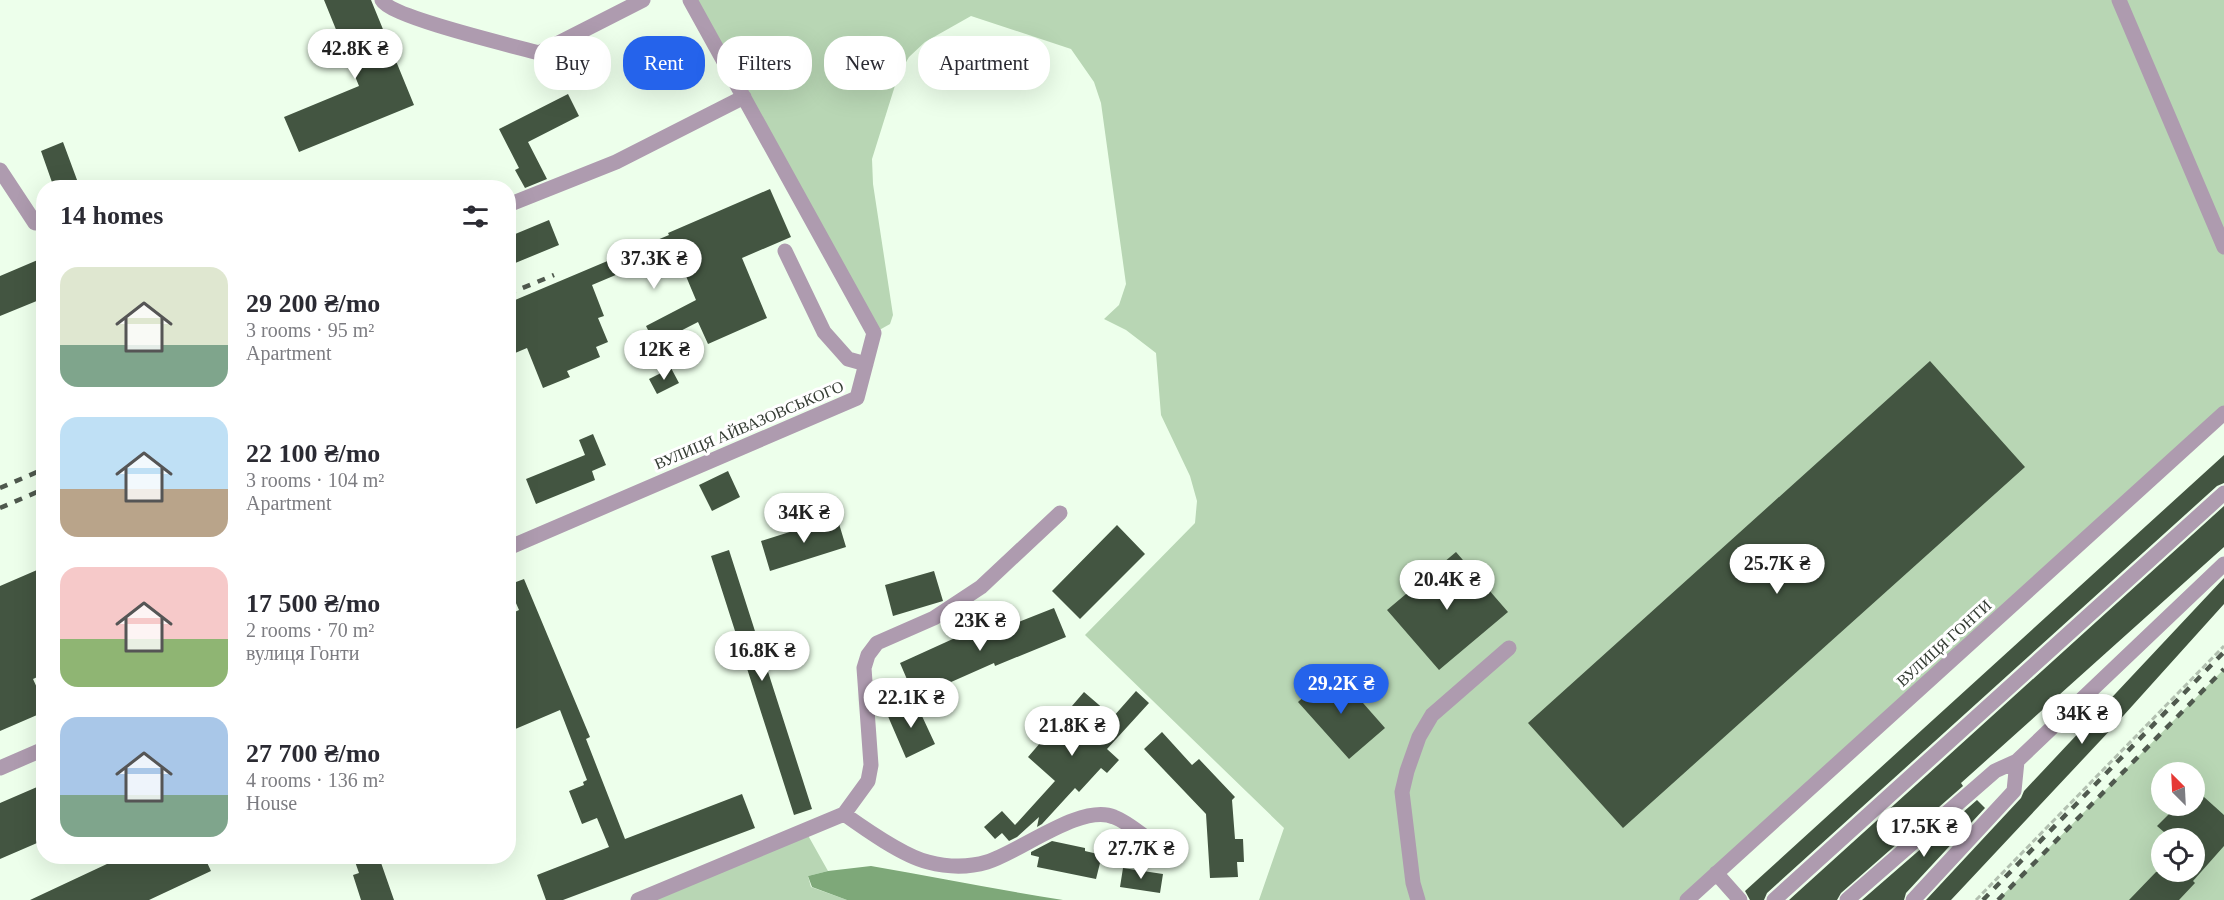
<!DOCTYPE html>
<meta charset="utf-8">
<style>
:root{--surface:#fff;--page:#f2f2f3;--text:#2b2b33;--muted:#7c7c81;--accent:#2563eb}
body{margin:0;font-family:"Times New Roman",serif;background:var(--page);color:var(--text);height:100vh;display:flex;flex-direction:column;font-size:22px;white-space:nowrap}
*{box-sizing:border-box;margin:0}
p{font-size:20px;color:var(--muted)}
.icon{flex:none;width:33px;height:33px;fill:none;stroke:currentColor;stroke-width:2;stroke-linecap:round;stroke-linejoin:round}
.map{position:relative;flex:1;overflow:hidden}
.details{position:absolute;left:36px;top:180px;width:480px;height:684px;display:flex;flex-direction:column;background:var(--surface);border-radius:24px;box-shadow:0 6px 24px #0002}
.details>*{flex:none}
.banner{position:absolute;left:534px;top:36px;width:570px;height:54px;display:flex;gap:12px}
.needle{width:39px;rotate:336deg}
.buttons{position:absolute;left:2151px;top:762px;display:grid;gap:12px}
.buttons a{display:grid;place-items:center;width:54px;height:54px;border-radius:50%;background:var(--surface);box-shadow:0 6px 24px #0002;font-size:30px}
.price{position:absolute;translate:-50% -51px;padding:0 14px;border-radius:21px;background:#fff;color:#222;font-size:20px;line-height:39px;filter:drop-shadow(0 2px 3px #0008)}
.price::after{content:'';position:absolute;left:50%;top:36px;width:18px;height:14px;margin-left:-9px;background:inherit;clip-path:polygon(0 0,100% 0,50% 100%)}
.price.selected{background:var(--accent);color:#fff}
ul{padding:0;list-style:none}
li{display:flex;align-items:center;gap:18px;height:150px;padding:0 24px}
li span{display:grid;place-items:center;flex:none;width:168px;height:120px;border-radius:18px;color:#555}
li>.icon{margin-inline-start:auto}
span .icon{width:72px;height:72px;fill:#fffc;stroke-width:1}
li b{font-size:26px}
h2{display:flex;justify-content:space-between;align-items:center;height:72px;padding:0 24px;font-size:26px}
.pill{padding:0 21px;border-radius:24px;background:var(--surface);box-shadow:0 6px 24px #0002;font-size:21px;line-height:54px}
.pill.selected{background:var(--accent);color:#fff}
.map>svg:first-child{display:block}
.green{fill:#b8d6b4;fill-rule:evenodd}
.water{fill:#7ea879}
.building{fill:#435541}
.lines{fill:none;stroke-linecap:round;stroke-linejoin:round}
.path{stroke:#b2c0b0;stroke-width:3;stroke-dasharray:6 3;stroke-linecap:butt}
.minor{stroke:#ae9baf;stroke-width:15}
.rail{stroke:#4f594e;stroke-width:4.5;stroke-dasharray:8 8;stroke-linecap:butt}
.labels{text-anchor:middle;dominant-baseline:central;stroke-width:6;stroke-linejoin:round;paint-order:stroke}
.street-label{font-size:16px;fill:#343c33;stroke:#fff}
</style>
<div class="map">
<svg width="2224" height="900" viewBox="0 0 2224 900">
<rect width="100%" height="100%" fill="#edffeb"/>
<path class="green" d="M690 0H2224V413L1687 900H1259L1284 828 1085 635 1195 523 1197 501 1190 476 1161 415 1156 353 1126 330 1104 319 1119 305 1126 284 1101 103 1094 82 1071 49 971 16 925 42 909 57 898 76 872 159 873 184 893 315 890 324 874 333Z
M2224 669V900H1998ZM2162 772H2194V806H2162ZM2162 838H2194V872H2162Z
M805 830 828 871 808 876 811 887 847 900H638Z"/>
<path class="water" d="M871 866C935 877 999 890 1063 900H847L812 887 808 876 828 871Z"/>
<path class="building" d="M324 0H371L414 105 299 152 284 117 359 86Z
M568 94 579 116 528 142 547 179 525 188 515 170 519 168 499 129Z
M63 142 80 188H54L41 151Z
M770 189 791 237 742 258 767 318 708 344 698 322 655 344 646 326 696 300 675 250 592 285 604 316 598 318 608 342 596 347 600 357 567 371 570 377 543 388 527 348 508 356V303L669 235 668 233Z
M549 220 559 245 508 266V237Z
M40 259 44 266V298L0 316V276Z
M1930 361 2025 467 1623 828 1528 723Z
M671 368 679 383 657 394 649 379Z
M593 434 606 465 592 471 595 480 536 504 526 479 585 455 579 440Z
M2224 455V483L2217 486 1767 893 1764 900H1750L1745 891Z
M728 471 740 497 712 511 699 485Z
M2224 506V547L1961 783 1963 786 1841 893 1837 900H1789Z
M837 517 846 547 770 571 761 541Z
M1117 525 1145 554 1080 619 1052 591Z
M729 550 812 809 794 815 711 556Z
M1456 552 1508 612 1439 670 1387 610Z
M44 567V674L33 679 44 703V712L0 731V586Z
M934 571 943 601 893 616 885 585Z
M2224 578V604L2115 725 1951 900H1926L2021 798 2024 791Z
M524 579 590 737 586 739 625 839 742 794 755 828 563 900H546L537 875 609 847 597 818 582 824 569 791 584 785 583 782 587 780 560 710 513 730 508 719V646L513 644 508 632V615L519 610 508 585Z
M1054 608 1066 637 995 666 994 663 915 698 900 663 977 628 981 637Z
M1334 670 1385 728 1349 759 1298 702Z
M1136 691 1149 703 1107 749 1119 760 1107 773 1101 768 1079 792 1075 788 1042 824 1037 827 1039 817 1017 837 1009 841 1002 833 995 839 984 827 1002 811 1015 825 1055 781 1028 757 1084 692 1113 717Z
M915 701 935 744 906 758 887 714Z
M1162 732 1192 765 1199 759 1235 797 1232 800 1235 839H1243L1244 862H1237L1238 877 1210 878 1206 814 1144 749Z
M44 784V840L0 859V803Z
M2194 788 2224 815V846L2193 881 2195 883 2179 900H2129L2156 872H2194V838H2171L2157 826 2177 806H2194Z
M1977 800 1985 808 1906 893 1904 900H1862Z
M1052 841 1085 848V851L1102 855 1096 879 1037 867 1039 857 1031 855V852Z
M124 856H204L211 871 149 900H30Z
M353 856 379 857 394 900H361L353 875 359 873Z
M1123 868 1163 874 1160 893 1120 887Z"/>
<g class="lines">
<path class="path" d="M1976 900 2224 646"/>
<path class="minor" d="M382 0C390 17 514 46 539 53L643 0
M2119 0 2224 247
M0 170 35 223
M508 205 616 162 744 97
M785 251 824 332 848 359 866 364
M508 548 857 398 874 333 690 0
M0 768 44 749
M844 814C865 829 903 856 928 862 947 867 967 868 987 862 1020 852 1081 803 1114 817 1128 822 1143 836 1156 845
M1716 873 1740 900
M638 900 844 814 868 781 871 765 864 668 868 655 877 643 934 618 981 587 1060 513
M1418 900 1413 883 1402 792 1407 771 1419 737 1432 715 1509 648
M1687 900 2224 413
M1774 900 2224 493
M1847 900 1995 771 2017 761 2224 564
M1913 900 2014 791 2017 761"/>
<path class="rail" d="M508 294 554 275
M0 488 44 469
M0 508 44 489
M1983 900 2224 652
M1998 900 2224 669"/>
</g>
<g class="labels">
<g class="street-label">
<text transform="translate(749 425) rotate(-23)">ВУЛИЦЯ АЙВАЗОВСЬКОГО</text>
<text transform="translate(1944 643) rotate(-42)">ВУЛИЦЯ ГОНТИ</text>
</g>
</g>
</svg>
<div class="buttons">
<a><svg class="needle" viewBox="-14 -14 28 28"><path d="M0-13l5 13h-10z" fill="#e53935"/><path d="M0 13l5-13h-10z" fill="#7c7c81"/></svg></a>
<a><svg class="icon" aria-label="locate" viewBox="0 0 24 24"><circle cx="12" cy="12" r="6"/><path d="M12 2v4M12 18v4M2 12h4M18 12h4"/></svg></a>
</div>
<b class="price" style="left:355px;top:80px">42.8K ₴</b>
<b class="price" style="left:654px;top:290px">37.3K ₴</b>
<b class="price" style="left:664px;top:381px">12K ₴</b>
<b class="price" style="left:804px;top:544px">34K ₴</b>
<b class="price" style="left:1777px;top:595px">25.7K ₴</b>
<b class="price" style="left:1447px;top:611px">20.4K ₴</b>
<b class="price" style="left:980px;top:652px">23K ₴</b>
<b class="price" style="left:762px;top:682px">16.8K ₴</b>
<b class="price selected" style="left:1341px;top:715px">29.2K ₴</b>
<b class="price" style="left:911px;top:729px">22.1K ₴</b>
<b class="price" style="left:2082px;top:745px">34K ₴</b>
<b class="price" style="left:1072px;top:757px">21.8K ₴</b>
<b class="price" style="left:1924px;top:858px">17.5K ₴</b>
<b class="price" style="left:1141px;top:880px">27.7K ₴</b>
<div class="banner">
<a class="pill">Buy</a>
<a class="pill selected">Rent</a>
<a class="pill">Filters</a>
<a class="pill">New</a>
<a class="pill">Apartment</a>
</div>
<section class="details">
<h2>14 homes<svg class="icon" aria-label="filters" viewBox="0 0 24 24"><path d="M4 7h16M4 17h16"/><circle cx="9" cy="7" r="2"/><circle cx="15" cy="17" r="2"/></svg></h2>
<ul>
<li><span style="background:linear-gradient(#dfe7d0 65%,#7fa58c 0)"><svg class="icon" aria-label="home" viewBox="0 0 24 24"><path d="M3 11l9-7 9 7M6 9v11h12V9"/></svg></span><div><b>29 200 ₴/mo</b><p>3 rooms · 95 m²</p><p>Apartment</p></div></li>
<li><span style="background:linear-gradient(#bfe0f5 60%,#b9a48a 0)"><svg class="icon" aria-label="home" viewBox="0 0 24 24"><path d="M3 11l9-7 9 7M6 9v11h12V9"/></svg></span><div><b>22 100 ₴/mo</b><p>3 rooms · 104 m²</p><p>Apartment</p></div></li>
<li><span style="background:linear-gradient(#f6c9c9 60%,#8fb573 0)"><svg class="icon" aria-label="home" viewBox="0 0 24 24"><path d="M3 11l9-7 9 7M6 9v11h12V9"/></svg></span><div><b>17 500 ₴/mo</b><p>2 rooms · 70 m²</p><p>вулиця Гонти</p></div></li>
<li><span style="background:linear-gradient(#a9c7e8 65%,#7fa58c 0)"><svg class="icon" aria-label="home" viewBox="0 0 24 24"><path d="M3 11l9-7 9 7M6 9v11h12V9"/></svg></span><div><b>27 700 ₴/mo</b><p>4 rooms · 136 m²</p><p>House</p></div></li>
</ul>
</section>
</div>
